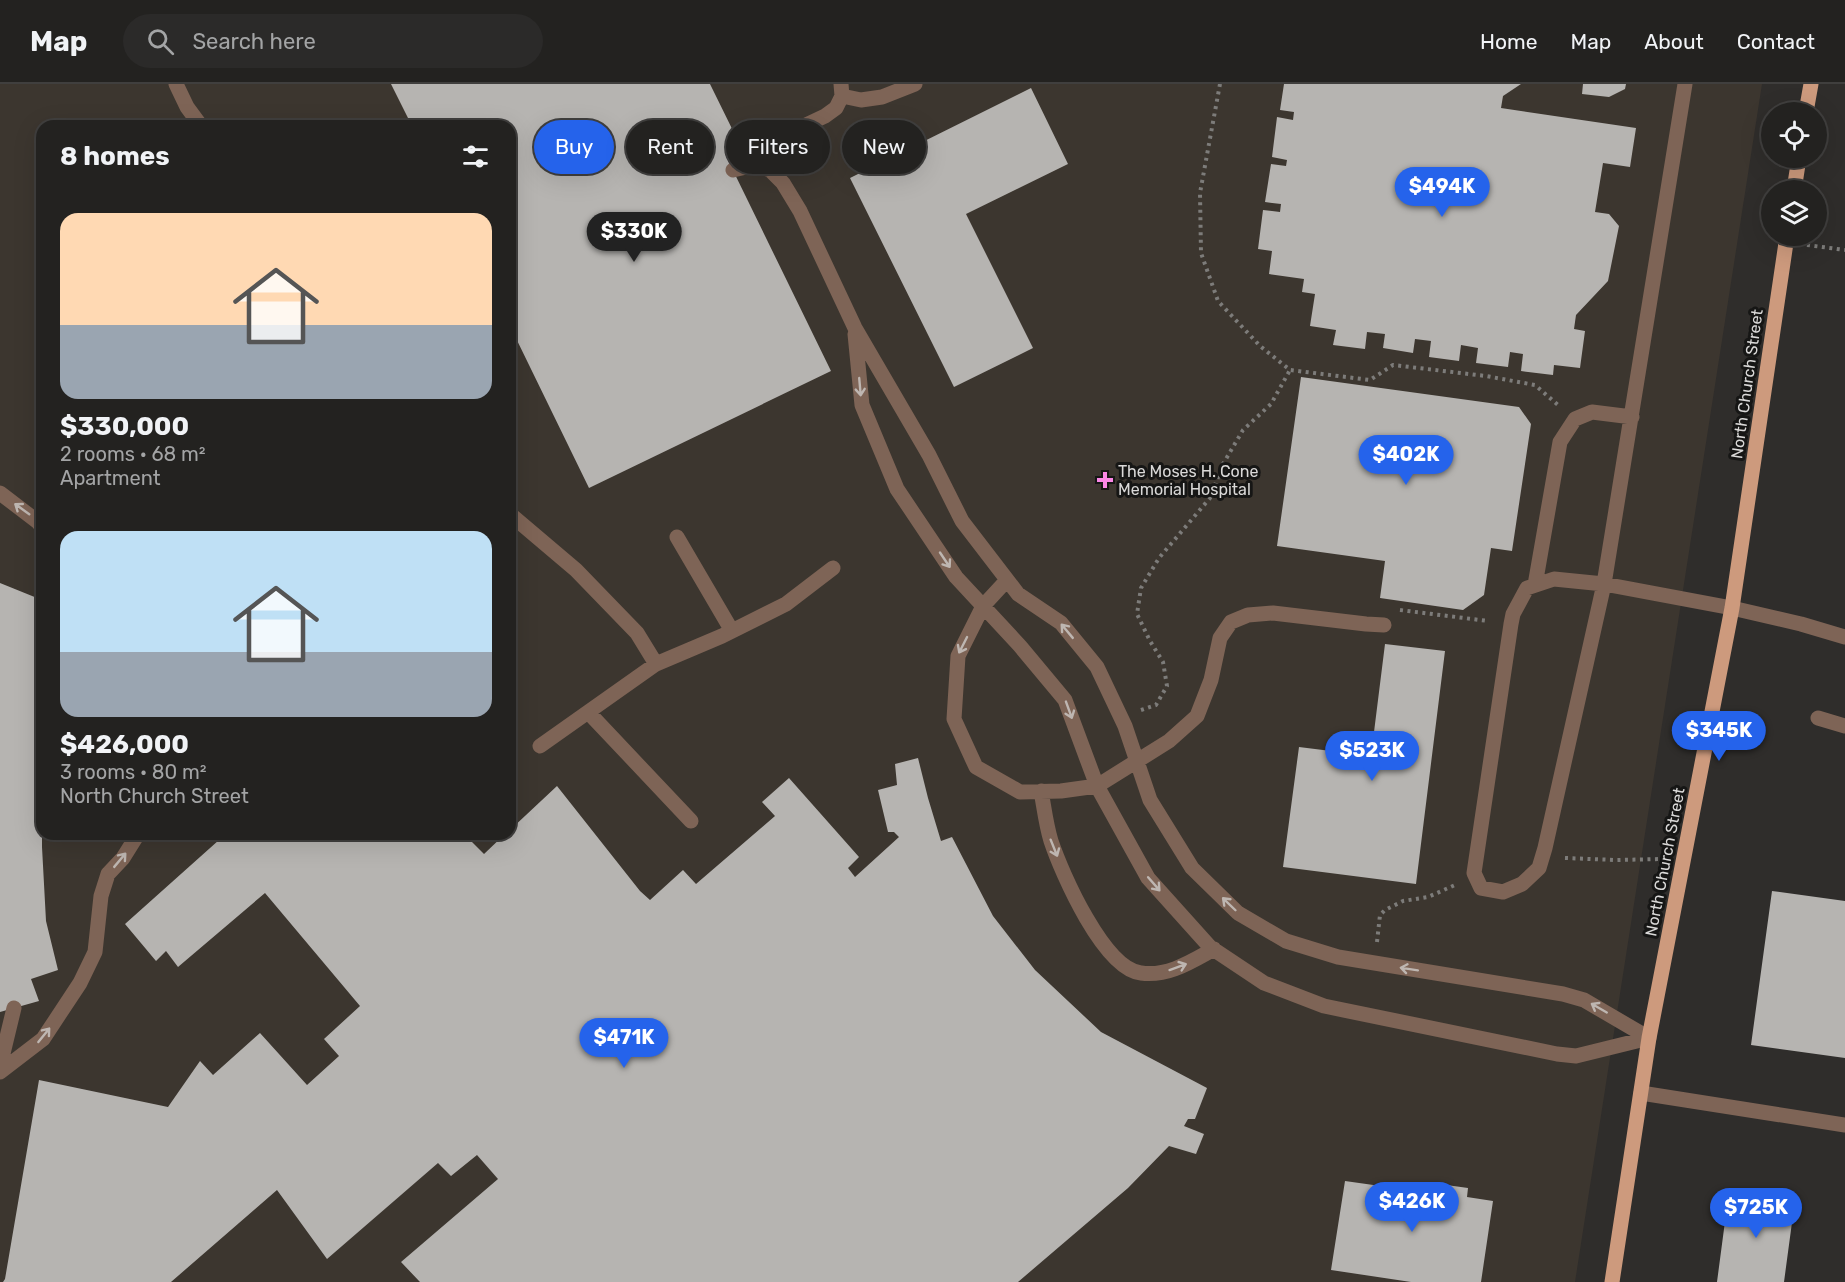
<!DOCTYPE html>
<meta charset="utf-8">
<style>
:root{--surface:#232220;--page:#2b2a29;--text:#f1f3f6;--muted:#a3a4a5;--line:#403f3e;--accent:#2563eb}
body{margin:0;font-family:Rubik,sans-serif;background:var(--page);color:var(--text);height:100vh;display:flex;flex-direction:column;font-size:22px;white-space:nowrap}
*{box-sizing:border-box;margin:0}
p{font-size:20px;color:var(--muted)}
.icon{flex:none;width:33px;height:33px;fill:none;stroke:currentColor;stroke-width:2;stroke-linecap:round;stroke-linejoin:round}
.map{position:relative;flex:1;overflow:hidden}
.drawer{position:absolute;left:36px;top:36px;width:480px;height:720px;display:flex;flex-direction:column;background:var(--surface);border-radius:18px;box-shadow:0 6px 24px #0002,0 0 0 2px var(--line)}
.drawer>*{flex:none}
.hud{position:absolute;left:534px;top:36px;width:570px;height:54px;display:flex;gap:12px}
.buttons{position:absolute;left:1761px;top:18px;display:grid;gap:12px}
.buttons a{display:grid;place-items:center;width:66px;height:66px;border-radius:50%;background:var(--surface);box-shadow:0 6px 24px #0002,0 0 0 2px var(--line);font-size:30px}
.price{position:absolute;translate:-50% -51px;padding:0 14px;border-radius:21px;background:var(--accent);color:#fff;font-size:20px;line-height:39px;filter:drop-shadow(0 2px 3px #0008)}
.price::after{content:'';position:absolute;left:50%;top:36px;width:18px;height:14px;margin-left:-9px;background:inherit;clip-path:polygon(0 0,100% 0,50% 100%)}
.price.current{background:#222;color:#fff}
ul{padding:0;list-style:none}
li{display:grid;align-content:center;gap:12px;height:318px;padding:0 24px}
li span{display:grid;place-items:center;height:186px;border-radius:18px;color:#555}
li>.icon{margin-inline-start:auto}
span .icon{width:108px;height:108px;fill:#fffc;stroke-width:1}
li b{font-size:26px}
h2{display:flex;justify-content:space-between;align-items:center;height:72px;padding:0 24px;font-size:26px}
.pill{padding:0 21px;border-radius:27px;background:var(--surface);box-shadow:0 6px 24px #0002,0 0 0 2px var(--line);font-size:21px;line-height:54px}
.pill.current{background:var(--accent);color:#fff}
header{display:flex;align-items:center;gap:36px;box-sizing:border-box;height:84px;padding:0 30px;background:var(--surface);border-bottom:2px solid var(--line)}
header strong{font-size:28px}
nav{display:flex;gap:33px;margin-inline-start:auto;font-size:21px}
.search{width:420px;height:54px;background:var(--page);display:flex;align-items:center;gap:15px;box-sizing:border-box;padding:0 21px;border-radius:33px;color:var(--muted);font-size:22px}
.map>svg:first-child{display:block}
.built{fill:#3c362f;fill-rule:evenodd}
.building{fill:#b6b4b1}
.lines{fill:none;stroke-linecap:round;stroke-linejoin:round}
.path{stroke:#7d7c7a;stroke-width:4;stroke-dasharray:3 4.5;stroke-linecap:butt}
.minor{stroke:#7e6456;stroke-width:15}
.major{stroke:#cd9a7d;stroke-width:15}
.oneway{stroke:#beb6b1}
.poi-dot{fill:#fb87e6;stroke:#161615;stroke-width:2}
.labels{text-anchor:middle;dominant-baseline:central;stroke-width:6;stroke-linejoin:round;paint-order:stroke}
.street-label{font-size:16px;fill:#dad9d8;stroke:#161615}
.poi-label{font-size:16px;fill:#dad9d8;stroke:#161615;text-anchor:start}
</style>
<header>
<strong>Map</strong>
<div class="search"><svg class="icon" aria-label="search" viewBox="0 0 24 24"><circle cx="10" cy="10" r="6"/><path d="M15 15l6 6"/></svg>Search here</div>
<nav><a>Home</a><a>Map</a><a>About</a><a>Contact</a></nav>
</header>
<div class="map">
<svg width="1845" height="1198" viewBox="0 0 1845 1198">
<rect width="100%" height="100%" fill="#2f2d2b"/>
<path class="built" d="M0 0H1762L1575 1198H0ZM42 42H510V750H42Z"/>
<path class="building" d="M391 0H710L741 63 725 70 831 287 589 404 510 242V42H412Z
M1284 0H1521L1503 12 1501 24 1636 44 1630 83 1603 79 1595 128 1609 130 1619 142 1608 197 1576 231 1574 245 1585 247 1580 284 1554 281 1553 291 1521 287 1523 270 1510 268 1508 283 1476 279 1478 264 1461 261 1459 277 1429 273 1431 257 1415 255 1413 269 1383 264 1385 250 1367 248 1365 265 1333 261 1336 246 1310 242 1315 210 1302 208 1304 195 1269 190 1272 167 1258 165 1263 126 1280 128 1281 120 1265 118 1271 80 1286 82 1287 76 1272 73 1277 33 1293 36 1294 28 1280 26Z
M1583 0H1626L1625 5 1609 13 1582 10Z
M1031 4 1068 80 966 130 1033 264 954 303 850 94Z
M1301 293 1519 323 1531 340 1512 467 1491 464 1484 511 1463 526 1380 514 1385 477 1277 462Z
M0 499 42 516V763L46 837 58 886 31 895 39 917 0 928Z
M1385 560 1445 567 1416 800 1283 783 1299 663 1371 672Z
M918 674 928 714 941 757 952 753 993 832 1035 886 1101 948 1207 1004 1195 1035H1188L1184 1042 1204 1050 1196 1070 1169 1062 1128 1104 1018 1198H420L401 1178 498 1095 477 1071 451 1092 438 1079 327 1175 277 1106 171 1198H3L5 1195 39 996 168 1023 200 977 213 991 260 949 307 1001 339 972 324 955 360 922 265 809 178 883 166 867 156 877 125 840 219 756 214 750H464L484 770 505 750H510V746L557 702 640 807 650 816 683 786 696 800 775 732 762 718 789 694 859 773 848 784 855 793 899 753 894 748H888L878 706 897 701 895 680Z
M1772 807 1845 817V974L1751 961Z
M1345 1097 1423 1108 1425 1098 1468 1104 1467 1113 1493 1117 1481 1198H1411L1331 1186Z
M1729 1107 1795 1116 1784 1198H1717Z"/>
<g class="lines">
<path class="path" d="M1220 0 1200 109 1201 169 1218 217 1260 262 1290 286 1370 296 1393 281 1486 292 1535 301 1558 321
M1807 161 1845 166
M1400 526 1488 537
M1141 626 1156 621 1167 602 1163 578 1150 557 1137 530 1141 504 1159 474 1210 414 1223 380 1243 346 1271 320 1290 286
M1565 774 1615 776 1662 775
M1377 858 1380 831 1385 826 1403 817 1428 813 1455 801"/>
<path class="minor" d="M176 0 187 23 201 42
M1685 0 1604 500 1545 764 1539 784 1522 800 1503 808 1481 804 1474 789 1511 540 1513 530 1527 504 1554 495 1604 500 1732 524 1801 540 1845 553
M842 12 861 16 882 13 915 0
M745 82 768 59 825 32 836 24 842 12 841 0
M733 86 755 81 770 86 783 99 800 127 855 244 929 371 962 437 1018 510 1061 539 1097 583 1125 642 1150 716 1192 784 1238 829 1286 857 1338 873 1563 910 1584 916 1649 954
M855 250 862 321 897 405 956 493 1020 562 1065 616 1097 702 1148 794 1210 863 1264 899 1324 922 1557 970 1576 972 1649 954
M0 409 38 438 42 443
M510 430 576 486 637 549 656 580
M677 453 732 547
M1007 496 983 522 958 572 954 635 976 683 1020 708 1061 707 1097 702 1169 657 1197 632 1211 596 1220 554 1231 538 1248 531 1273 529 1366 540 1384 541
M1535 501 1560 358 1575 335 1592 328 1632 333
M589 629 691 737
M1818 634 1845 642
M540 662 656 580 722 552 786 520 833 484
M1041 707C1044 723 1046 741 1051 757 1062 790 1104 885 1141 889 1168 893 1192 877 1214 865
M0 982 14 924
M0 988 43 955 80 899 95 868 101 812 108 790 123 774 138 750
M1641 1009 1845 1041"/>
<path class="major" d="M1806 28 1811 0
M1794 106 1799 74
M1612 1198 1649 954 1732 524 1787 152"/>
</g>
<defs><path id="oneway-shaft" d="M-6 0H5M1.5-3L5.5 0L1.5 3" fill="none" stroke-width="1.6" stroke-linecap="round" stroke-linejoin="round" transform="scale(1.5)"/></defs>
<g class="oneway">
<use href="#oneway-shaft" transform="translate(860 303) rotate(85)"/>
<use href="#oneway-shaft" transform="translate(22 425) rotate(-144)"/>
<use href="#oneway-shaft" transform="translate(945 476) rotate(56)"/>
<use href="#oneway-shaft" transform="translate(1067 547) rotate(-130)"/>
<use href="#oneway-shaft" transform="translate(963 561) rotate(117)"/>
<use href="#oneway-shaft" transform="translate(1069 626) rotate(70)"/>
<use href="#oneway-shaft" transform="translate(1054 764) rotate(68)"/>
<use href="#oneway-shaft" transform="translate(120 776) rotate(-50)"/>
<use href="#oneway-shaft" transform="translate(1154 800) rotate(49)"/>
<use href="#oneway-shaft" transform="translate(1229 820) rotate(-136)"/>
<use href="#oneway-shaft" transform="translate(1178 883) rotate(-20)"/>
<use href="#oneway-shaft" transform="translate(1409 885) rotate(-171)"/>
<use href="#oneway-shaft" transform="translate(1599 924) rotate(-150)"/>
<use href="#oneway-shaft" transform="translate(44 951) rotate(-51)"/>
</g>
<path class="poi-dot" d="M1102 387h6v6h6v6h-6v6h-6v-6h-6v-6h6z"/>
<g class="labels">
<g class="street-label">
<text transform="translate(1747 300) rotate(-82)">North Church Street</text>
<text transform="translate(1665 778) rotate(-79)">North Church Street</text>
</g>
<g class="poi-label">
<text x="1118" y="387">The Moses H. Cone<tspan x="1118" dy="18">Memorial Hospital</tspan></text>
</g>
</g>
</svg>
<div class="buttons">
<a><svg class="icon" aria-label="locate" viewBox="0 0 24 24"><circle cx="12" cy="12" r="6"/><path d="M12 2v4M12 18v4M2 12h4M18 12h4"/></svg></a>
<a><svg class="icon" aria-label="layers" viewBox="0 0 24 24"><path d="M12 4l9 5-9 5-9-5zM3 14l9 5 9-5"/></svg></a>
</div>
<b class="price" style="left:1442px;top:134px">$494K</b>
<b class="price current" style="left:634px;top:179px">$330K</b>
<b class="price" style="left:1406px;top:402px">$402K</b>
<b class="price" style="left:1719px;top:678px">$345K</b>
<b class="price" style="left:1372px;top:698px">$523K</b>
<b class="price" style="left:624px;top:985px">$471K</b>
<b class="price" style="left:1412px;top:1149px">$426K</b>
<b class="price" style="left:1756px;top:1155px">$725K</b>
<div class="hud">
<a class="pill current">Buy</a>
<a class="pill">Rent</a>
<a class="pill">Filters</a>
<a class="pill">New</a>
</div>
<section class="drawer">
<h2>8 homes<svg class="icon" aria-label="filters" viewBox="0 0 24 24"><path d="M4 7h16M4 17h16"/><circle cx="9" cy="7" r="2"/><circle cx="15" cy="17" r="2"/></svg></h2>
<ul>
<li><span style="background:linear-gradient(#ffd9b3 60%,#9aa5b1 0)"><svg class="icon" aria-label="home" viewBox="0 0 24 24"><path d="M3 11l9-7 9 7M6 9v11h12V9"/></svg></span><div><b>$330,000</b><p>2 rooms · 68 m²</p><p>Apartment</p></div></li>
<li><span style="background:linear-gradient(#bfe0f5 65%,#9aa5b1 0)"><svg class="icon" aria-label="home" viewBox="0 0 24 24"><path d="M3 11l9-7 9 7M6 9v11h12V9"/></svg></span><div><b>$426,000</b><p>3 rooms · 80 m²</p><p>North Church Street</p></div></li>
</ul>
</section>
</div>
